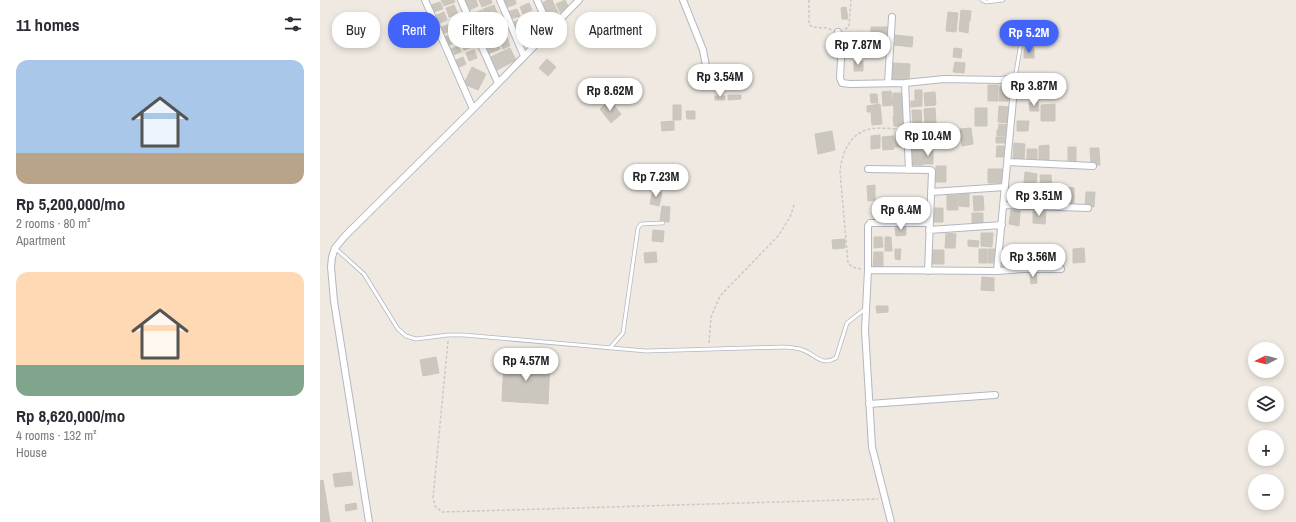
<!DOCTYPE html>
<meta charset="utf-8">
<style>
:root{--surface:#fff;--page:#f7f7f7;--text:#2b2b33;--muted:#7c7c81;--accent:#4264fb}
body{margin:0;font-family:"Archivo Narrow",sans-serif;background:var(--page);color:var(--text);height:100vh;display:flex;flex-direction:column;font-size:15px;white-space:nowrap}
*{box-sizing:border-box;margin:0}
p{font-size:13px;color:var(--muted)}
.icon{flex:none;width:22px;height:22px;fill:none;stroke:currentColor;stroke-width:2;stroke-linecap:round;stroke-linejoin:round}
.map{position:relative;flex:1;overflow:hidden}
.side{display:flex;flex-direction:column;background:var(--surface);width:320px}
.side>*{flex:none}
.top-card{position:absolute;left:12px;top:12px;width:380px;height:36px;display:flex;gap:8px}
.needle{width:26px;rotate:264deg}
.tools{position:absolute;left:928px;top:342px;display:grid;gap:8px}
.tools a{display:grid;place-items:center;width:36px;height:36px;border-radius:50%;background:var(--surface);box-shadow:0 2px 6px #0003;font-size:20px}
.price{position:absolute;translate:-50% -34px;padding:0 9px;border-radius:14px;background:#fff;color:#222;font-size:13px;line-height:26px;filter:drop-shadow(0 1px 2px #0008)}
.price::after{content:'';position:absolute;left:50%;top:24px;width:12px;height:9px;margin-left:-6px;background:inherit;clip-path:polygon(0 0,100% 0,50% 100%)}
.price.current{background:var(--accent);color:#fff}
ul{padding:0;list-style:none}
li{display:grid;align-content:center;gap:8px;height:212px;padding:0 16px}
li span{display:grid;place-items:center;height:124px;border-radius:12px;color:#555}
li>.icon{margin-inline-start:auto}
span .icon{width:72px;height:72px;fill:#fffc;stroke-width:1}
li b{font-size:17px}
h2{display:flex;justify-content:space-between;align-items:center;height:48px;padding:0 16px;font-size:17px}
.chip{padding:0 14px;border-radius:16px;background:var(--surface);box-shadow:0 2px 6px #0003;font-size:14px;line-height:36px}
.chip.current{background:var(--accent);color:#fff}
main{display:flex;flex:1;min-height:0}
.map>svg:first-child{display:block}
.building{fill:#cbc7bf;stroke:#cbc5ba}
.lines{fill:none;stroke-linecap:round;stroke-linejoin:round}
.service-casing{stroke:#b4b7c1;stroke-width:4.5}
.minor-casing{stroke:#b4b7c1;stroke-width:8}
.path{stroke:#c9c9c9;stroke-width:1.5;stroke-dasharray:3 2;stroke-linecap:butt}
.service{stroke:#fff;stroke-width:3}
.minor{stroke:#fff;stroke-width:6}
</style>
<main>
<section class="side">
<h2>11 homes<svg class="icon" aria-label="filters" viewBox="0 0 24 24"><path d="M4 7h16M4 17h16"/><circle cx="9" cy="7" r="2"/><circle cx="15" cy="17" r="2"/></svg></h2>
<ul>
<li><span style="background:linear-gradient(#a9c7e8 75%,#b9a48a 0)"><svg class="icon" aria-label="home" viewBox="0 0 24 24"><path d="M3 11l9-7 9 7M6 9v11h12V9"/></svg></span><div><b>Rp 5,200,000/mo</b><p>2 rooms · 80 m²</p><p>Apartment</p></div></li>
<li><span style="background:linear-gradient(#ffd9b3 75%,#7fa58c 0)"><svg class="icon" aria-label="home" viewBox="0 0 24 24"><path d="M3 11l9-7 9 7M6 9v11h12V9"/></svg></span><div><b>Rp 8,620,000/mo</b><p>4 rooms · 132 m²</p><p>House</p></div></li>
</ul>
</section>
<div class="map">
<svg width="976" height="522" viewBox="0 0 976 522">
<rect width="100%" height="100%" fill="#efe9e1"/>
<path class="building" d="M121 0H134L135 2 124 6Z
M148 0H156L158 6 149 10 145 1Z
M159 0H171L172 3 162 7Z
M184 0H195L196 4 185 8 182 1Z
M228 0H232L240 17 229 22 220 4Z
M245 0 249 8 240 12 236 4Z
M120 2 123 9 113 12 111 5Z
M209 3 212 10 203 14 200 7Z
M134 5 138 14 129 17 126 8Z
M174 5 177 13 166 16 163 9Z
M526 7 528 19H522L521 8Z
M197 9 200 16 190 19 187 12Z
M162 10 165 18 155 22 152 14Z
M641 10 651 11 650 21H640Z
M124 12 127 20 118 24 115 16Z
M628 12 638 13 636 32 626 31Z
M213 15 216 22 207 26 204 18Z
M178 16 182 28 173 31 168 20Z
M141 18 145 27 135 31 131 23Z
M201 19 204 27 195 31 192 23Z
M640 21 649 22 648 33 639 31Z
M166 22 168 29 157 32 155 25Z
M130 24 132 30 122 34 119 28Z
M218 25 221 33 213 36 210 28Z
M551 27H568V39H551Z
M146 29 149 34 139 40 136 34Z
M183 30 185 35 176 38 174 33Z
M170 31 173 41 164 44 161 35Z
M205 31 207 38 199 41 196 34Z
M132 34 136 42 126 46 123 38Z
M575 35 593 37 592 47 574 45Z
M187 37 190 46 183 49 180 40Z
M151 39 154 46 144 50 141 43Z
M552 39 569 40 568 50 552 49Z
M177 42 180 49 168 54 165 48Z
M523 43H532V50H523Z
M138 46 141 52 131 56 129 50Z
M190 48 196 60 175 71 169 58Z
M634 48 642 49 641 58 633 57Z
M704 49H714V58H704Z
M154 50 157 58 149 61 146 53Z
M143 57 146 64 137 68 134 61Z
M227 59 236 67 228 76 219 68Z
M534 61H543V71H534Z
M635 62 645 63 644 73 633 72Z
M573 63 590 64 589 80 572 79Z
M152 67 166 74 158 90 144 84Z
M668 85H678V101H668Z
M680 86 688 87V101H679Z
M595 90H602V106L591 107V101H595Z
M571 91 573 105 563 106 562 92Z
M615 92 616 105 605 106 604 93Z
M573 93H583L584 115H574Z
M550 94H557L558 103H551Z
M408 95H421V99L408 100Z
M395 96H405V100H395Z
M290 100 301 114 291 123 280 109Z
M718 102 719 111H710L709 103Z
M560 104 562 124 552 125 551 112H547V106Z
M735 104V121H721V105Z
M353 105H361V120H353Z
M679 106 689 107 688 123 678 122Z
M615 108 616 124H605L604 109Z
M655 108H667V126H655Z
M592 110H601L602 124H593Z
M366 111H375V119H367Z
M584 115 585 125 574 126 573 116Z
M354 121V130L342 131 341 122Z
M697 121H709L708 131H697Z
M679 124 688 125 687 130H678Z
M651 128 653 144 642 146 640 129Z
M677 130 687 131 686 136H677Z
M512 131 515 150 498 154 495 134Z
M602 134 603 142 591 143 590 135Z
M560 135V148L551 149V136Z
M575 135H584V147H575Z
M573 136 574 149 563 150 562 137Z
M676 137H687L686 143H676Z
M603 143V149L591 150V144Z
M694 143 705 144 704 161 693 160Z
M729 145V161L719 162V146Z
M677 146H686V157H676Z
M748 147H756V162H748Z
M770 148H779L780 165H771Z
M707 149H717V161L707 162Z
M602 150 603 165H592L591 151Z
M603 150 613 151V164H603Z
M616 166H626V182H615Z
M668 169H685L686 183H668Z
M705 172 717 174 716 184 704 183Z
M720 175H731L732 189H721Z
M555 185V200L548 201 547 186Z
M744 187 754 188V205H744Z
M333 190 342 193 339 206 330 204Z
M729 191H740V205H729Z
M766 192H775L774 207 765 206Z
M639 193H649V207L639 206Z
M627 195H638V210H627Z
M653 196H663L664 210 654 211Z
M342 206 350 207 349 222 340 221Z
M614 208H623V222H614Z
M691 210 700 211 699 226 689 224Z
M713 211H726L725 224 713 223Z
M652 213H663V225H652Z
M586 227V235L576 236 575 228Z
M333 230 344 231 343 242 332 241Z
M626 233 636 234 635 248H625Z
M661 233H673L672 247 661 246Z
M554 237H562L563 247 554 248Z
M565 237H571L572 251H565Z
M525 239V248L513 249 512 240Z
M648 240 659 241 658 247 648 246Z
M693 247H701V256L693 255Z
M764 248 765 262 753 263V249Z
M575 249H581L580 260 575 259Z
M659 249H667V263H659Z
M668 249H676V263H668Z
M612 250H624V264H612Z
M336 252 337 262 325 263 324 253Z
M554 252H563V269H553Z
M710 272H716L717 283 711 284Z
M662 277 674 278V291L661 290Z
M556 306H568V312L557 313Z
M116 357 119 373 103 376 100 360Z
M184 361 230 363 228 404 182 401Z
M31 472 33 485 15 487 13 474Z
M3 480 10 522H0V481Z
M36 503 37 509 26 511 25 505Z"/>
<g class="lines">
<g class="service-casing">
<path id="service" d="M662 0 666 2 683 0
M695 78 703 31
M15 248 44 274 78 329 86 336 96 339 128 335H144L326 351 464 347C469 347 475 348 480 349 495 353 500 367 516 358L527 323 545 309
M290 348 303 333 318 228 321 224 343 223"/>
</g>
<g class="minor-casing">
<path id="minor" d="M105 0 153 109
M141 0 178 83
M180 0 204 56
M217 0 230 29
M363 0 383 50 389 82
M518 32 521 59 520 78 522 83 530 84 585 83 624 79 681 80 695 78 677 271 548 270
M568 83 572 17
M585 83 589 170
M587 128H619
M688 162 773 166
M548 169 610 170 612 171 608 271
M611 192 685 187
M684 205 768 208
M609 230 682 225
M677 271 703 269H741
M549 404 675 395
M49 522 14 301 11 267 12 257 15 248 25 236 153 109 259 0
M571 522 552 447 545 330 548 270V226L550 223H610"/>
</g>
<path class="path" d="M489 0V24L492 27 507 28 512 30
M525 29 529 27 531 0
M541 269 532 267 528 263 520 171C522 153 530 133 550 129 560 127 571 129 581 129
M128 341 113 498 115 506 122 512 558 499
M389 343 391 317 400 296 459 235 470 217 474 205"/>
<use href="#service" class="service"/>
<use href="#minor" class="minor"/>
</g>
</svg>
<div class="tools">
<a><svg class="needle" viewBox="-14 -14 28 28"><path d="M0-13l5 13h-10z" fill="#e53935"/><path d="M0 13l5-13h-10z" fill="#7c7c81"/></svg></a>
<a><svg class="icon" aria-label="layers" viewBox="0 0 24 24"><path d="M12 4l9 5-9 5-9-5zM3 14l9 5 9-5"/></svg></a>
<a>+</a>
<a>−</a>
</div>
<b class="price current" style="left:709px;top:54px">Rp 5.2M</b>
<b class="price" style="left:538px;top:66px">Rp 7.87M</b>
<b class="price" style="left:400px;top:98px">Rp 3.54M</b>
<b class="price" style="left:714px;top:107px">Rp 3.87M</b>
<b class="price" style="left:290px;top:112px">Rp 8.62M</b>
<b class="price" style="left:608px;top:157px">Rp 10.4M</b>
<b class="price" style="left:336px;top:198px">Rp 7.23M</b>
<b class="price" style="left:719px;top:217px">Rp 3.51M</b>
<b class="price" style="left:581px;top:231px">Rp 6.4M</b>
<b class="price" style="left:713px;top:278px">Rp 3.56M</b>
<b class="price" style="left:206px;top:382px">Rp 4.57M</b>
<div class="top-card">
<a class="chip">Buy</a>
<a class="chip current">Rent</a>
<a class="chip">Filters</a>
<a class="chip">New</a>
<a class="chip">Apartment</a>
</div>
</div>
</main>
